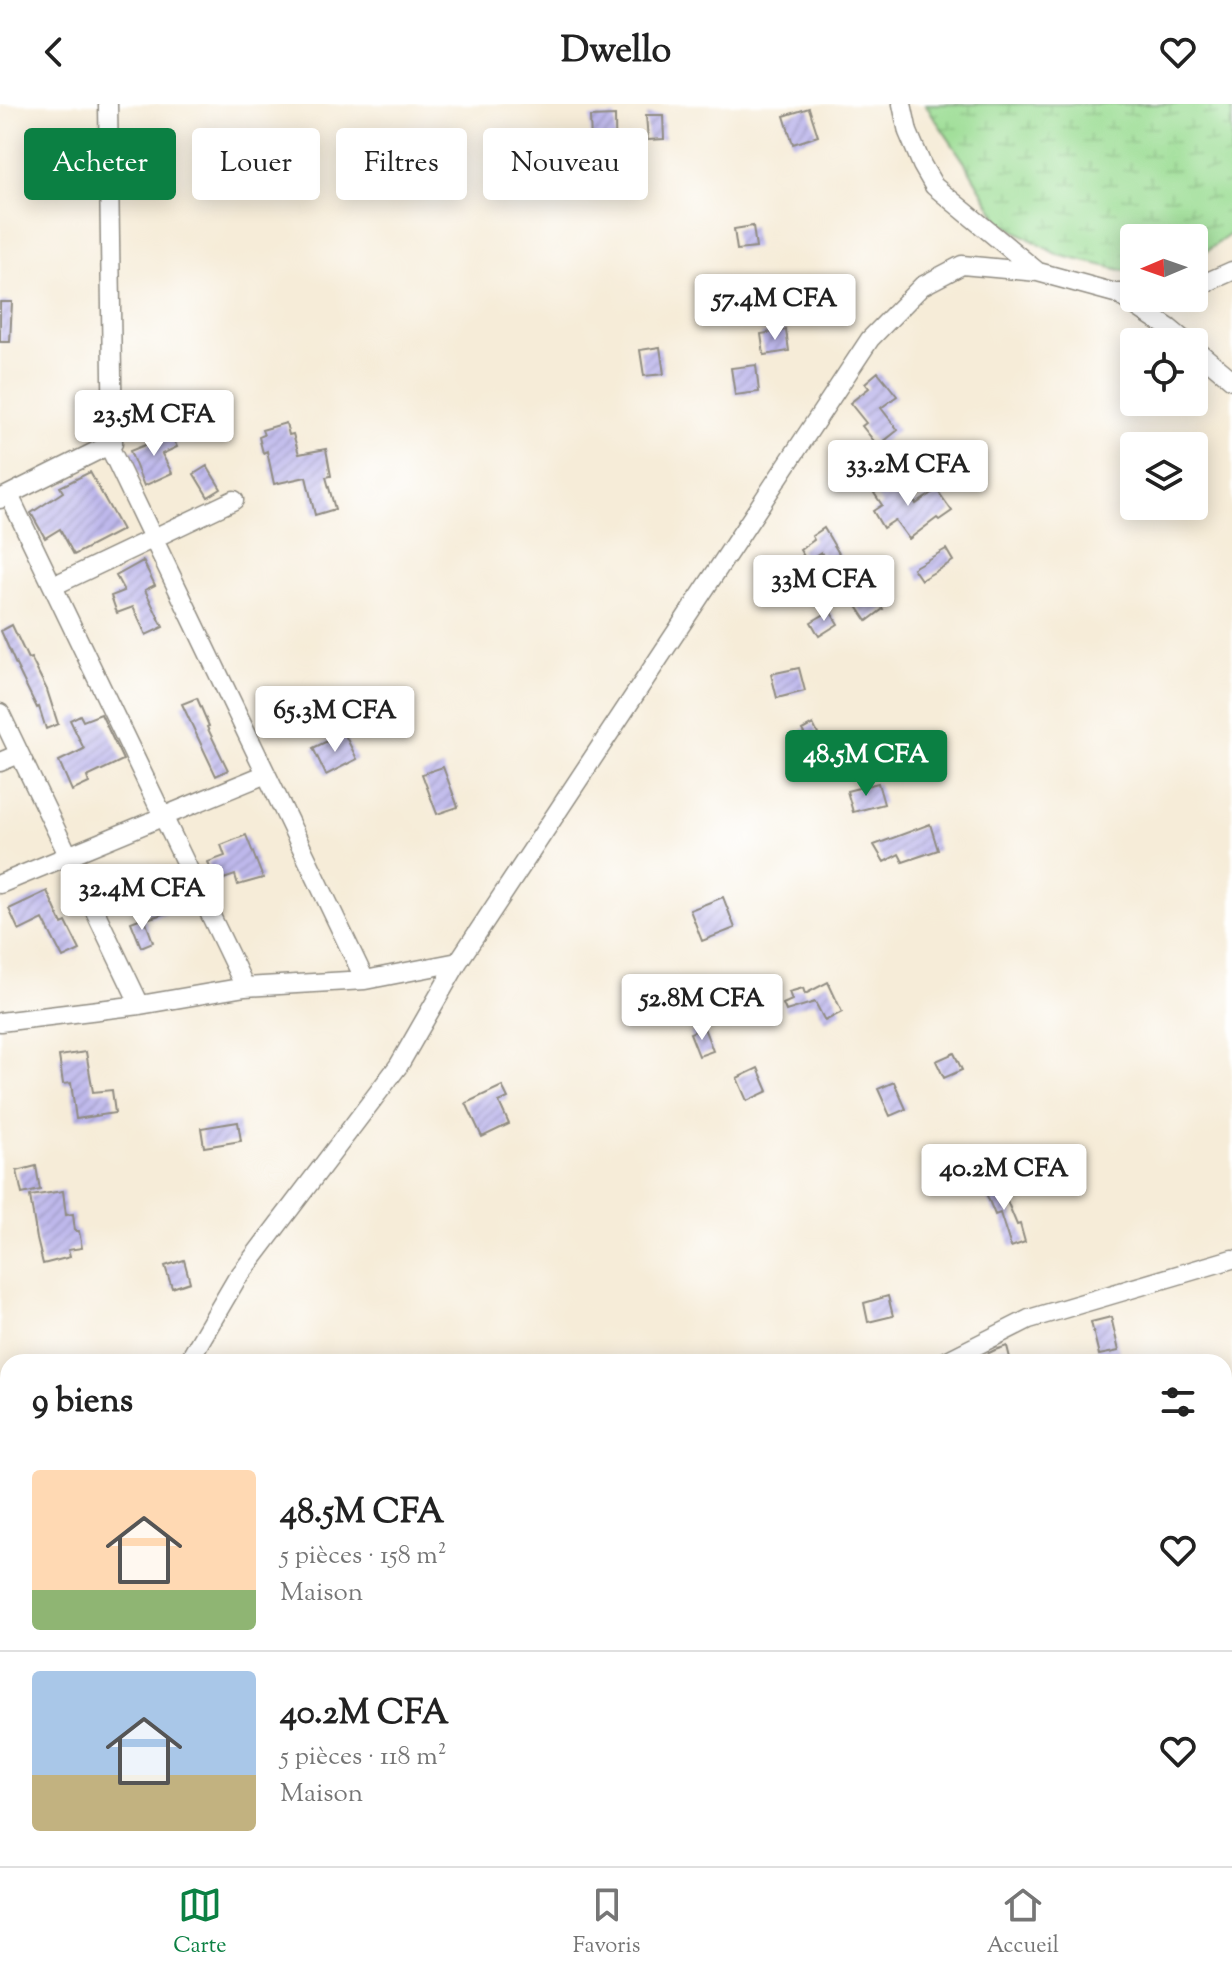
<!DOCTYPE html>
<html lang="fr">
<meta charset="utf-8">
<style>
:root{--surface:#fff;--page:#f6f6f6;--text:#222;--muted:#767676;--line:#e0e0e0;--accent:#0b8043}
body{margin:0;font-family:"Sorts Mill Goudy",serif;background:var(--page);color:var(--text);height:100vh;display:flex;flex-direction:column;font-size:30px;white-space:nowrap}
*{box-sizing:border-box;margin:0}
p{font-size:26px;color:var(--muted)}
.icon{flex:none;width:44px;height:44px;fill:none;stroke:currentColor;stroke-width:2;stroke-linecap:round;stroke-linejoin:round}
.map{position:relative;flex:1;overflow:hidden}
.details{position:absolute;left:0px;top:1250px;width:1232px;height:512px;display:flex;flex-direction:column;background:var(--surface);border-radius:24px 24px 0 0;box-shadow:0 4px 20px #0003}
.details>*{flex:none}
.banner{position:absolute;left:24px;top:24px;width:800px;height:72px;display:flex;gap:16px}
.needle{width:52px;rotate:268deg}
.controls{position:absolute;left:1120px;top:120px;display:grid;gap:16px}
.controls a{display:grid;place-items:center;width:88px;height:88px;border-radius:8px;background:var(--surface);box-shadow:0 4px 20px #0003;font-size:40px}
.price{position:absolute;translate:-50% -68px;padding:0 18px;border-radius:8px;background:#fff;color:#222;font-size:26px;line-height:52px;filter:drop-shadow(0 2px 4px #0008)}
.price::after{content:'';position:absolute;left:50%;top:48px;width:24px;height:18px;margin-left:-12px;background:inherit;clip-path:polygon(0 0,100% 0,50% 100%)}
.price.selected{background:var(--accent);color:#fff}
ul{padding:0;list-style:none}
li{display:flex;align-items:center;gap:24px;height:200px;padding:0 32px}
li+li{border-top:2px solid var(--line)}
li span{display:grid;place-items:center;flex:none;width:224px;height:160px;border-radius:8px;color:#555}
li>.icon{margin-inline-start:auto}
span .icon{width:96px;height:96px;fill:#fffc;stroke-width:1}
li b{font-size:34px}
h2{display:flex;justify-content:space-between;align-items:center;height:96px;padding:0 32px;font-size:34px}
.pill{padding:0 28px;border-radius:8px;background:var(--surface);box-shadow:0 4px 20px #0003;font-size:28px;line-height:72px}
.pill.selected{background:var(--accent);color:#fff}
header{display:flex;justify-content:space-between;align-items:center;height:104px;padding:0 32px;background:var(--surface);font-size:36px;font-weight:700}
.menu{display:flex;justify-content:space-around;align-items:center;height:112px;border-top:2px solid var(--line);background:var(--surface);font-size:22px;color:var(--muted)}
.menu a{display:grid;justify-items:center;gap:4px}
.menu .selected{color:var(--accent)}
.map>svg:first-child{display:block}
.wetland{fill:url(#wetland-marsh);stroke:#648460;stroke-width:2}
.building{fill:url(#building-hatch)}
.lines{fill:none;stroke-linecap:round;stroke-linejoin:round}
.minor-casing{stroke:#908c82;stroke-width:21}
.minor{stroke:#fff;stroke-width:18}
</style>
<header><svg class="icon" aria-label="back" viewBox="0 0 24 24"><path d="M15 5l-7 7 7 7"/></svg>Dwello<svg class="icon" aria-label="heart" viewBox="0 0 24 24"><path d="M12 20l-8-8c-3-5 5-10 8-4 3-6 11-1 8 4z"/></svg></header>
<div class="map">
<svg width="1232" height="1762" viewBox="0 0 1232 1762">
<defs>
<pattern id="wetland-marsh" width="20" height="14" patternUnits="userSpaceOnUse" patternTransform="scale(2)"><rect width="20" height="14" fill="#9cdd94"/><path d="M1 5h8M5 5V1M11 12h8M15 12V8" fill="none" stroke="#87be80"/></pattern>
<pattern id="building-hatch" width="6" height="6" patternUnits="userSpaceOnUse" patternTransform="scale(2)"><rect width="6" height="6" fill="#beb8eb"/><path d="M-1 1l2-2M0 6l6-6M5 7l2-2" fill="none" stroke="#a39eca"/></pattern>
</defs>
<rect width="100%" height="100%" fill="#fff"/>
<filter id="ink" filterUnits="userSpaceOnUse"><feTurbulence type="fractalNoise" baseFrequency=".0125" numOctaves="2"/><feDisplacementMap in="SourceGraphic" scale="16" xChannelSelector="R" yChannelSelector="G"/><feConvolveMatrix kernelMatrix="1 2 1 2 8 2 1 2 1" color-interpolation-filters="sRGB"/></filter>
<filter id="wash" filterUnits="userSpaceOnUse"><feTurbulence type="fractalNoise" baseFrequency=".006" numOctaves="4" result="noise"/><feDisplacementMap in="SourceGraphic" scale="32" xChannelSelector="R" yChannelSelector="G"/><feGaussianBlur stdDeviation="1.8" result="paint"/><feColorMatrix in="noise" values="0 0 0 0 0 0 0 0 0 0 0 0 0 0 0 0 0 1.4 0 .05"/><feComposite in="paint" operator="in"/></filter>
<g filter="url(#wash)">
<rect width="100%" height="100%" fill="#f6ecd8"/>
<path class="wetland" d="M925 0H1232V129L1194 156V134H1134V169L1058 151 1000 118 965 59Z"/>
<g id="blocks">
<path class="building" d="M809 4 818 32 793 40 784 12Z
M646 11H663L664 35 648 36Z
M615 12 616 87 589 88 588 63H592L590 13Z
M753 122 756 144 737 146 734 125Z
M0 198H12L10 238H0Z
M786 226 789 247 764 251 761 230Z
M660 243 664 270 644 272 640 246Z
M756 261 759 288 735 291 731 264Z
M878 268 897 292 881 304 898 326 878 342 862 322 866 319 850 299 869 284 865 279Z
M286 319 289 331 293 330 299 350 326 345 331 372 326 373 335 405 315 411 306 373 274 380 267 347 263 349 259 333 264 331 262 326Z
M168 325 177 343 162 350 172 369 144 382 130 347 160 335 158 330Z
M207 362 221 385 208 393 194 370Z
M90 368 122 426 74 451 60 425 45 434 31 409 63 388 60 383Z
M900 372 916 400 937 386 952 407 939 416 937 414 909 435 895 416 883 424 873 407 882 401 874 389Z
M824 424 841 453 828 461 821 448 807 457 800 446 814 436 812 432Z
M946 445 953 457 921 476 913 464Z
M143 457 155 481 145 486 163 523 146 531 133 503 117 509 111 492 124 487 116 472Z
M868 483 883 505 867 517 852 495Z
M830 507 838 520 819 532 811 518Z
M12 521 28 555 31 554 47 586 58 620 46 625 39 603 37 604 16 561 1 527Z
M799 564 805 587 777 594 771 570Z
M197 594 209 622 207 623 228 666 216 672 182 600Z
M101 610 123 656 87 673 89 679 72 687 59 657 84 645 70 616 80 611 83 617Z
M813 620 831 657 822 662 802 626Z
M344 629 357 655 326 671 313 644Z
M443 663 458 703 437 710 422 670Z
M878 679 884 700 853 708 847 687Z
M930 720 938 746 903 758 899 750 884 758 874 741Z
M246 731 263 774 238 781 235 771 215 778 208 758 225 752 221 741Z
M165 782 173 807 150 814 142 790Z
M47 787 62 820 66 818 80 846 63 854 43 815 19 827 9 805Z
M723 793 735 824 702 837 690 806Z
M144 813 153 838 141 843 131 818Z
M828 878 842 908 825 917 815 898 786 907 783 900 792 896 789 888 803 884 805 890Z
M704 924 713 947 699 952 690 929Z
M86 948 93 988 112 986 115 1009 76 1015 71 979 63 980 59 952Z
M954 949 962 966 944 974 936 957Z
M758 964 768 987 747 997 737 974Z
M894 978 906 1005 890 1012 878 985Z
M502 982 508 994 499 998 509 1020 482 1033 466 999Z
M238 1018 241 1037 204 1043 201 1024Z
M36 1062 40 1086 22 1090 17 1067Z
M998 1075 1017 1121 1020 1120 1025 1138 1011 1143 1000 1109 995 1111 983 1082Z
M63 1087 66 1111 73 1110 75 1127H79L82 1144 68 1146 70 1153 43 1160 37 1135 30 1092Z
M184 1156 190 1178 172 1184 165 1162Z
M888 1192 893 1212 868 1218 864 1199Z
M1111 1213 1119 1247 1099 1251 1091 1218Z
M1007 1242 1011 1258H971L995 1246Z"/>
</g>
</g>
<g filter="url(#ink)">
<use href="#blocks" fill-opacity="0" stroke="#908c82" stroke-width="2"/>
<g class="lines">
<g class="minor-casing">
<path id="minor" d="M902 0 908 28 922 61 934 82 1038 168
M1194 184 1232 167
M1116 189 1169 224 1186 238
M1194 244 1232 276
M109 342 365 876
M9 391 245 883
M0 395 113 339 108 0
M53 482 234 396
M0 609 140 901
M0 658 19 650
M0 780 266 670
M0 918 140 901 245 883 365 876 458 858
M188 1258 236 1176 399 961 458 858 870 235 922 182 962 161 1038 168 1115 189H1134
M944 1258 1029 1215 1232 1155
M1224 1439 1232 1434
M0 1583 8 1569
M1224 1702 1232 1699
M178 1762 182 1754
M837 1762 844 1754
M1000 1762 1030 1754"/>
</g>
<use href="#minor" class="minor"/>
</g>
</g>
</svg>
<div class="controls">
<a><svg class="needle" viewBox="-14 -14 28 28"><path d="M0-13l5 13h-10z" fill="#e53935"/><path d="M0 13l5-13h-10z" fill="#767676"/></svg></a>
<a><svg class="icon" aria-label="locate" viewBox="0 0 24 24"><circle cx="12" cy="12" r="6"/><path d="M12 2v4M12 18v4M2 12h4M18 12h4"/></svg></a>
<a><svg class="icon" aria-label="layers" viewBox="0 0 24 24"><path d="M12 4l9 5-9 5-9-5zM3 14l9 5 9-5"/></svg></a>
</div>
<b class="price" style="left:775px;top:238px">57.4M CFA</b>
<b class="price" style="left:154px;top:354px">23.5M CFA</b>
<b class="price" style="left:908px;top:404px">33.2M CFA</b>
<b class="price" style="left:824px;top:519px">33M CFA</b>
<b class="price" style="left:335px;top:650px">65.3M CFA</b>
<b class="price selected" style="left:866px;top:694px">48.5M CFA</b>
<b class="price" style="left:142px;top:828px">32.4M CFA</b>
<b class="price" style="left:702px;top:938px">52.8M CFA</b>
<b class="price" style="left:1004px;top:1108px">40.2M CFA</b>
<div class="banner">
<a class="pill selected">Acheter</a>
<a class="pill">Louer</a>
<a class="pill">Filtres</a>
<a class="pill">Nouveau</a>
</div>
<section class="details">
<h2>9 biens<svg class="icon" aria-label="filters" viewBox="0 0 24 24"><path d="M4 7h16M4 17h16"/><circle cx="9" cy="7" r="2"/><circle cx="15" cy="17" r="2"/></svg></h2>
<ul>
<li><span style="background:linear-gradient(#ffd9b3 75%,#8fb573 0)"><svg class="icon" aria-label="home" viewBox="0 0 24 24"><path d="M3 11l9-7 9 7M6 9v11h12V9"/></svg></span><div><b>48.5M CFA</b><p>5 pièces · 158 m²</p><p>Maison</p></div><svg class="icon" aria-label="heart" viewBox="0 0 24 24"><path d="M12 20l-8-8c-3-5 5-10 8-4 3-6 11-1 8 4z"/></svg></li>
<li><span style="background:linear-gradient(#a9c7e8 65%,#c2b280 0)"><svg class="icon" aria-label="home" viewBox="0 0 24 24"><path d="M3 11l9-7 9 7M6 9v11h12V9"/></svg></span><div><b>40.2M CFA</b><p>5 pièces · 118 m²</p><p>Maison</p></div><svg class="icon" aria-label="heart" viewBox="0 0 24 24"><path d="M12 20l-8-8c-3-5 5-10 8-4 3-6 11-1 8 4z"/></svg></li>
</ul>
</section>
</div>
<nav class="menu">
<a class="selected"><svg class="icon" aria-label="map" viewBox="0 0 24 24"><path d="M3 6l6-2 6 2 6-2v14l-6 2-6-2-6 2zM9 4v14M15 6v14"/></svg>Carte</a>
<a><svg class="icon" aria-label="saved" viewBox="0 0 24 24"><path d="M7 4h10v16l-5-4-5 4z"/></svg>Favoris</a>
<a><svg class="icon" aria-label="home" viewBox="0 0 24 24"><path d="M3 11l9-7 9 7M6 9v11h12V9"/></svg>Accueil</a>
</nav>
